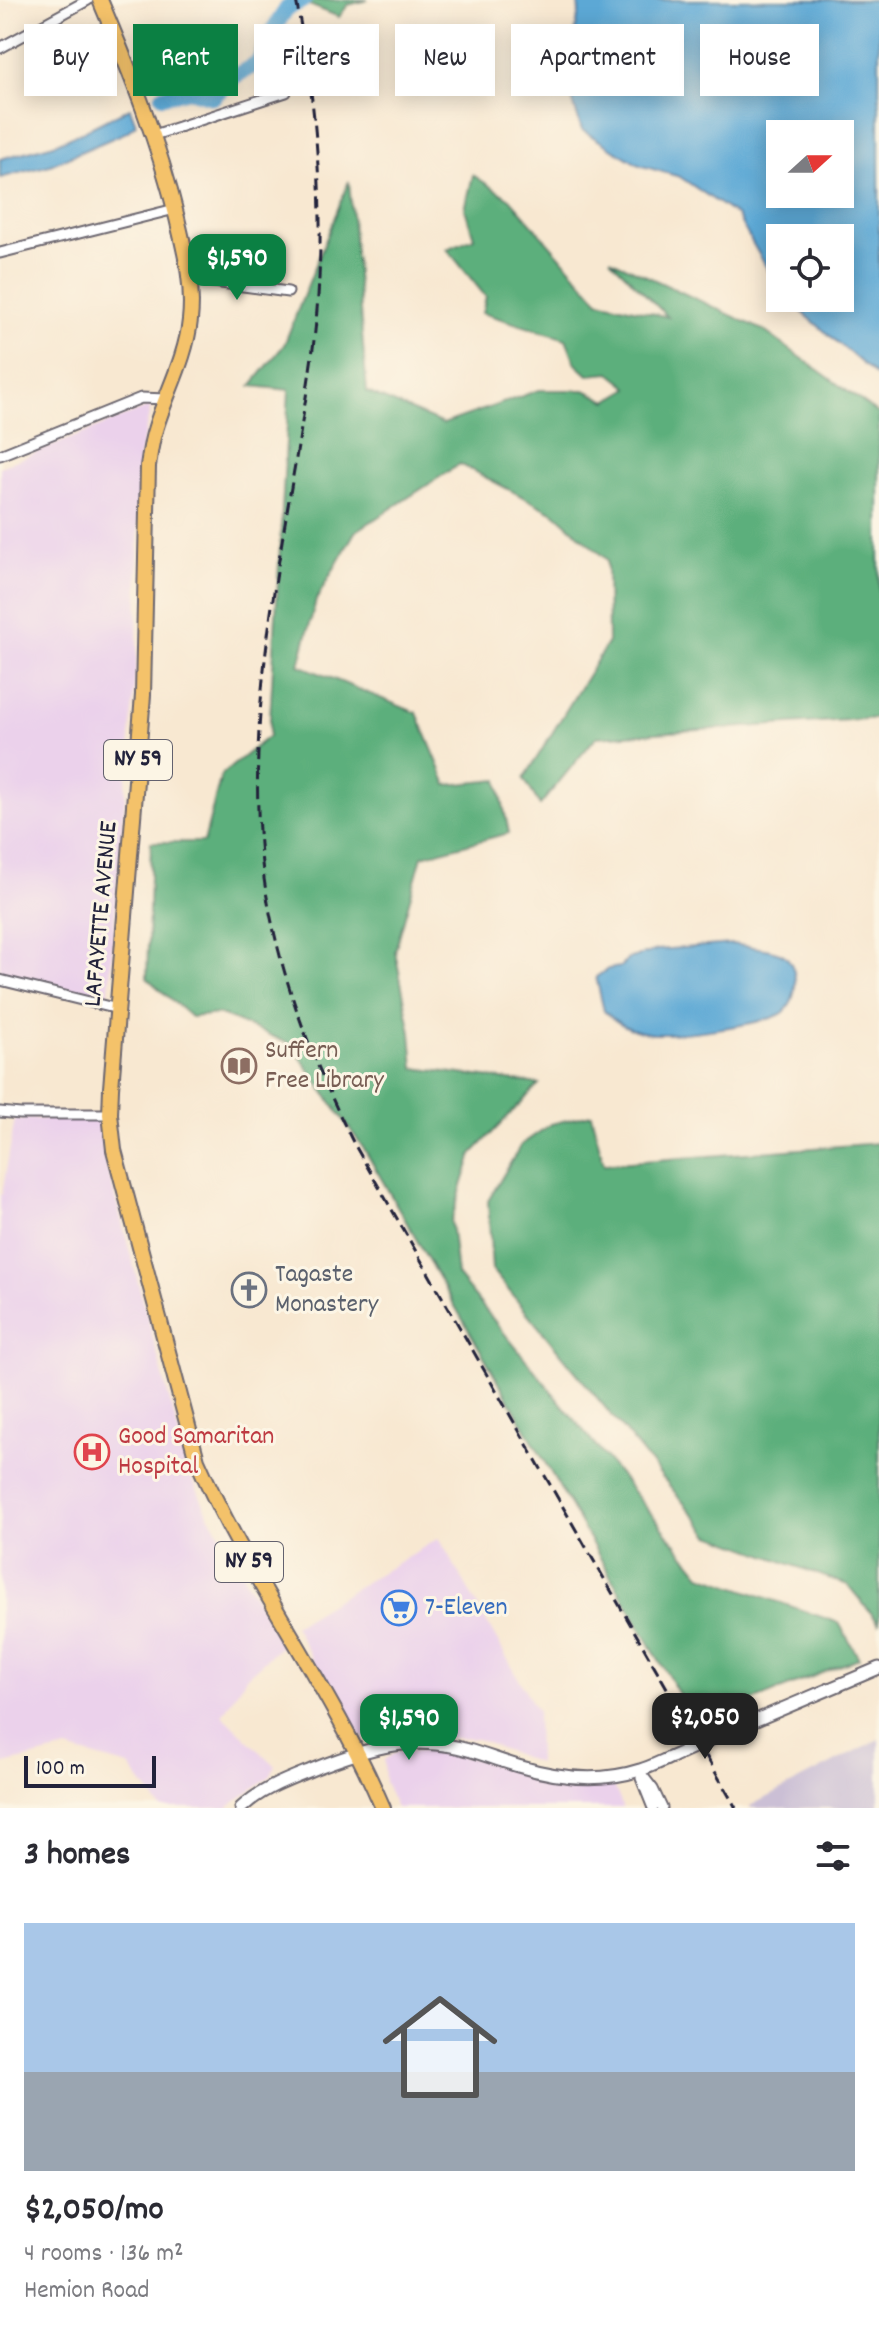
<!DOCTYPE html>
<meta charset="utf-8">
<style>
:root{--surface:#fff;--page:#f2f2f3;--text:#2b2b33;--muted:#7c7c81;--accent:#0b8043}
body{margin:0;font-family:Dekko,sans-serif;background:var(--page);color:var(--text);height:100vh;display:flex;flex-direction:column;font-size:30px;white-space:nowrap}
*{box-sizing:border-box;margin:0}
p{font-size:26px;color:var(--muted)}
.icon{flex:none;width:44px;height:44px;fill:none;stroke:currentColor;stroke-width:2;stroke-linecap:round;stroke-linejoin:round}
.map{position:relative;height:1808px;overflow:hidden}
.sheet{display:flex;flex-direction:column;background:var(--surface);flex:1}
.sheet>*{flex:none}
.guide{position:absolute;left:24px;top:24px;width:832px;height:72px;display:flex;gap:16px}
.needle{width:52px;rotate:69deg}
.controls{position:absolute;left:766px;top:120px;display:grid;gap:16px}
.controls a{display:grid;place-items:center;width:88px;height:88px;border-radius:0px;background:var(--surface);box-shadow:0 4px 20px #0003;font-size:40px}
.scale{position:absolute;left:24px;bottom:20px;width:132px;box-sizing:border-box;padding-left:8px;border:4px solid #22223b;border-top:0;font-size:22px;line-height:28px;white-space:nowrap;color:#22223b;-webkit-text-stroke:6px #fcf5e5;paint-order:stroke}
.price{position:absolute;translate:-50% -68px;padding:0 18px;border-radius:16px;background:var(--accent);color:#fff;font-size:26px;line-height:52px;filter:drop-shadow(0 2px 4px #0008)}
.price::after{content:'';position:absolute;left:50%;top:48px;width:24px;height:18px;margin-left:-12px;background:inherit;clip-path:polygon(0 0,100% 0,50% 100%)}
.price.selected{background:#222;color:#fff}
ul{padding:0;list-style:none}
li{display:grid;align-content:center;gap:16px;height:424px;padding:0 24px}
li span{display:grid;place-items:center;height:248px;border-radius:0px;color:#555}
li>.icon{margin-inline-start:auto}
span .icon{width:144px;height:144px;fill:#fffc;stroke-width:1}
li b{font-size:34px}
h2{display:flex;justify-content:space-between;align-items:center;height:96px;padding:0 24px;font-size:34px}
.chip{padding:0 28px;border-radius:0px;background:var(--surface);box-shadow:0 4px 20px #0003;font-size:28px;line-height:72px}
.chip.selected{background:var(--accent);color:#fff}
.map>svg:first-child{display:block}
.built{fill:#ebd1eb}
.industrial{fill:#cbbfd5}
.forest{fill:#5caf7b;stroke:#3f685b;stroke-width:2}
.water{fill:#5ca8d5;stroke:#3f6588;stroke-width:2;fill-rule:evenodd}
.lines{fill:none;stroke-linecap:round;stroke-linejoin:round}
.river{stroke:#5ca8d5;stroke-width:16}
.minor-casing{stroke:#6d6770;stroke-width:13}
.tertiary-casing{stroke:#6d6770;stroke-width:15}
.primary-casing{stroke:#6d6770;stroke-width:18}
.minor{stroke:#fff;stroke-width:9}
.tertiary{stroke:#fff;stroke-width:11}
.primary{stroke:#f4c26a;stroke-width:14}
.rail{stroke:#22223b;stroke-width:3;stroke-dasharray:12 6;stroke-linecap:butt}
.tertiary-bridge-casing{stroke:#6d6770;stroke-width:15;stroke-linecap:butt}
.tertiary-bridge{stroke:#fff;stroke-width:11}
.labels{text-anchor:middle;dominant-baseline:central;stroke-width:6;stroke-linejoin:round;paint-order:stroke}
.shield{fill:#fcf5e5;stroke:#63616e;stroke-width:2}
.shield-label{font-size:24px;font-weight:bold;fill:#22223b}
.street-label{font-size:26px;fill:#22223b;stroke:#fcf5e5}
.education-label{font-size:26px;fill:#785e54;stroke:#fcf5e5;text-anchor:start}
.worship-label{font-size:26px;fill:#5b616d;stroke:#fcf5e5;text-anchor:start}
.health-label{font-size:26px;fill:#be3a42;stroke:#fcf5e5;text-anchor:start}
.shop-label{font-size:26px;fill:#366cbe;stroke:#fcf5e5;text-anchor:start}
</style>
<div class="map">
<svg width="879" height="1808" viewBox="0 0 879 1808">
<rect width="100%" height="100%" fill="#fcf5e5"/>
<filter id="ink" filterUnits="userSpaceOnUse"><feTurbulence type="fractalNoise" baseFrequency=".0125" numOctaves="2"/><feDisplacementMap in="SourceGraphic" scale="16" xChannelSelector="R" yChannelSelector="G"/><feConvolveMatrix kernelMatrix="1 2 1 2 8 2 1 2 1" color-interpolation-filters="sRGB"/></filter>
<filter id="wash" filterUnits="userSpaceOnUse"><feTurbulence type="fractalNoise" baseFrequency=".006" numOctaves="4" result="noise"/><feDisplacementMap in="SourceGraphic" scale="32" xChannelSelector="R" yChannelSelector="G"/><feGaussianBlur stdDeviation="1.8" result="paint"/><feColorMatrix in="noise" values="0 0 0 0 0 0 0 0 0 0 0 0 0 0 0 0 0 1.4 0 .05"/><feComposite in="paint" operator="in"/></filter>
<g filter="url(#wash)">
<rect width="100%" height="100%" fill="#f8e8d1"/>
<path class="built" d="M151 406 139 458 137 653 108 1001 0 983V467Z
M15 1119H95L100 1124 105 1159 188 1469 205 1507 282 1645 247 1676 222 1715 275 1766 270 1776 227 1808H161L129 1766 67 1749 0 1765V1195L2 1194Z
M439 1538 537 1711 538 1763 477 1739 428 1737 370 1740 348 1730 294 1625Z
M436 1750 485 1761 538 1779 585 1787 613 1783 623 1808H396L385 1782 384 1760 398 1751Z"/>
<path class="industrial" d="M879 1739V1808H751L750 1806Z"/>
<path class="forest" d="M311 0H368L348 5 339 17 309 5Z
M473 175 510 199 599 301 668 317 610 259 763 330 879 414V718L596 737 540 805 524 779 608 642 607 560 556 514 460 464 355 532 316 600 299 665 417 713 447 785 498 780 509 833 422 856 395 951 411 1033 414 1068 539 1084 472 1154 451 1221 457 1275 701 1575 839 1623 859 1658 696 1724 366 1152 291 1044 219 1014 191 1017 147 978 151 842H204L221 775 269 736 289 390 251 386 284 345 349 181 367 392 443 424 539 390H585L607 401 629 388 610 373 588 375 576 364 566 339 482 313 486 297 447 249 474 238 465 209Z
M591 1114 604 1164 879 1143V1623L848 1585 710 1535 492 1270 488 1201 521 1145 551 1124Z"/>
<path class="water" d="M578 0H879V378L786 298H840V238H780V291L737 216 680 177 639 165 582 130 565 77 579 13ZM840 134V194H780V134Z
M130 108 136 124 127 132 50 165 0 178V159L54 144 80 133Z
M732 944C746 947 766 947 780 953 799 961 800 998 784 1012 770 1024 667 1038 647 1033 630 1030 616 1023 604 1011L596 977 608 969 620 967 628 959 657 950Z"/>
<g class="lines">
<path class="river" d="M163 96 189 90 213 97 235 76 258 63 269 36 287 8 304 0"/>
</g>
</g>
<g filter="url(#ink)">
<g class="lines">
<g class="minor-casing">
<path id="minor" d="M0 48 88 0
M154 135 286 92
M0 253 175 209
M191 279 288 292
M0 455 141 398 166 399
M0 980 118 1009
M0 1112 20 1114H110
M639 1771 653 1789 662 1808
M641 1778 653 1808"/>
</g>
<g class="tertiary-casing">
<path id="tertiary" d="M723 1734 879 1668
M241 1808C262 1788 289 1779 316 1768 355 1753 393 1740 436 1744 464 1746 491 1758 518 1766 557 1778 600 1783 640 1770 651 1767 662 1761 674 1756"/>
</g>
<g class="primary-casing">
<path id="primary" d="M100 0C130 71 159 143 177 218 185 252 194 285 190 320 186 359 166 393 155 430 151 442 150 454 148 466L143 695 111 1088 110 1114 114 1150 197 1460C250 1581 331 1687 383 1808"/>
</g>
<use href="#minor" class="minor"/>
<use href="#tertiary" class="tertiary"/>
<use href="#primary" class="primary"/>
<path class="rail" d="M296 0C319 116 328 238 312 356 291 510 249 675 259 831 266 940 304 1044 353 1142L736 1808"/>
<g class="tertiary-bridge-casing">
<path id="tertiary-bridge" d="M674 1756 723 1734"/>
</g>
<use href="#tertiary-bridge" class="tertiary-bridge"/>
</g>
</g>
<defs>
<g id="library-ring" transform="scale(1.8)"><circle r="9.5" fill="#fcf5e5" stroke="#8d6e63" stroke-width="1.5"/><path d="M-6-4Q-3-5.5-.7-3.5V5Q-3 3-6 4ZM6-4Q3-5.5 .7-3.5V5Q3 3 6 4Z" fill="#8d6e63"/></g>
<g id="church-ring" transform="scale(1.8)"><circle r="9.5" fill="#fcf5e5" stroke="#6b7280" stroke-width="1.5"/><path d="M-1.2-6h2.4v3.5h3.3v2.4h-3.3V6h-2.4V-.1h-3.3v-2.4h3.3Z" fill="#6b7280"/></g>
<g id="hospital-ring" transform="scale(1.8)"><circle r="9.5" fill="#fcf5e5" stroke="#e0444e" stroke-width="1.5"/><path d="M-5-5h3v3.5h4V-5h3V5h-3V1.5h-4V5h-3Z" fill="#e0444e"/></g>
<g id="supermarket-ring" transform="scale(1.8)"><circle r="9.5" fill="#fcf5e5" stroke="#3f7fe0" stroke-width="1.5"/><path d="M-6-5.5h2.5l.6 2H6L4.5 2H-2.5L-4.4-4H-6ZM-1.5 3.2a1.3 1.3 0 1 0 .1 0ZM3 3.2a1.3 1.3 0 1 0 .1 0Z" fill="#3f7fe0"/></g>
</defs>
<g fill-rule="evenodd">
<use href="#library-ring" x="239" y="1066"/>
<use href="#church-ring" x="249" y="1290"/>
<use href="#hospital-ring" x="92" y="1452"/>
<use href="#supermarket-ring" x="399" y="1608"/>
</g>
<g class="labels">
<g class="shield">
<rect x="104" y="740" width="68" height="40" rx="6"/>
<rect x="215" y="1542" width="68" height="40" rx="6"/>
</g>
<g class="shield-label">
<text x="138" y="760">NY 59</text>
<text x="249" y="1562">NY 59</text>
</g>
<g class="street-label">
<text transform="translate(102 914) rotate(-85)">LAFAYETTE AVENUE</text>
</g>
<g class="education-label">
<text x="265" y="1051">Suffern<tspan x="265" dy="30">Free Library</tspan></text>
</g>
<g class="worship-label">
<text x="275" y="1275">Tagaste<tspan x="275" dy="30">Monastery</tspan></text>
</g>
<g class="health-label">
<text x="118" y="1437">Good Samaritan<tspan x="118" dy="30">Hospital</tspan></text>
</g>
<g class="shop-label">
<text x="425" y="1608">7-Eleven</text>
</g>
</g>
</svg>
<div class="controls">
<a><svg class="needle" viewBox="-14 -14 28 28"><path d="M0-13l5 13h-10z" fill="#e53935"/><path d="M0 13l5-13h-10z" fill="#7c7c81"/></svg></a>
<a><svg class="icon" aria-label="locate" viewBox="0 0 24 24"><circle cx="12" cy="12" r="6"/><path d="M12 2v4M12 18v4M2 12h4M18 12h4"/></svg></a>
</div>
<div class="scale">100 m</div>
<b class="price" style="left:237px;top:302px">$1,590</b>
<b class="price selected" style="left:705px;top:1761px">$2,050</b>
<b class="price" style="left:409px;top:1762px">$1,590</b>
<div class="guide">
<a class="chip">Buy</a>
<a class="chip selected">Rent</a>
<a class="chip">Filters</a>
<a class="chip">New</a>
<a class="chip">Apartment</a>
<a class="chip">House</a>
</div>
</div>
<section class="sheet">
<h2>3 homes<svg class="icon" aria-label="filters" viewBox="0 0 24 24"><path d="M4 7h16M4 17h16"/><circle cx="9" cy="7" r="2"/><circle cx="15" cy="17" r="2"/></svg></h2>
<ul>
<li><span style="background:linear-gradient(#a9c7e8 60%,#9aa5b1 0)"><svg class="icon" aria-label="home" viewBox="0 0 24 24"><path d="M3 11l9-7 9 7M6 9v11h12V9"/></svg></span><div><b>$2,050/mo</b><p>4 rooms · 136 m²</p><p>Hemion Road</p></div></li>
</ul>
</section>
